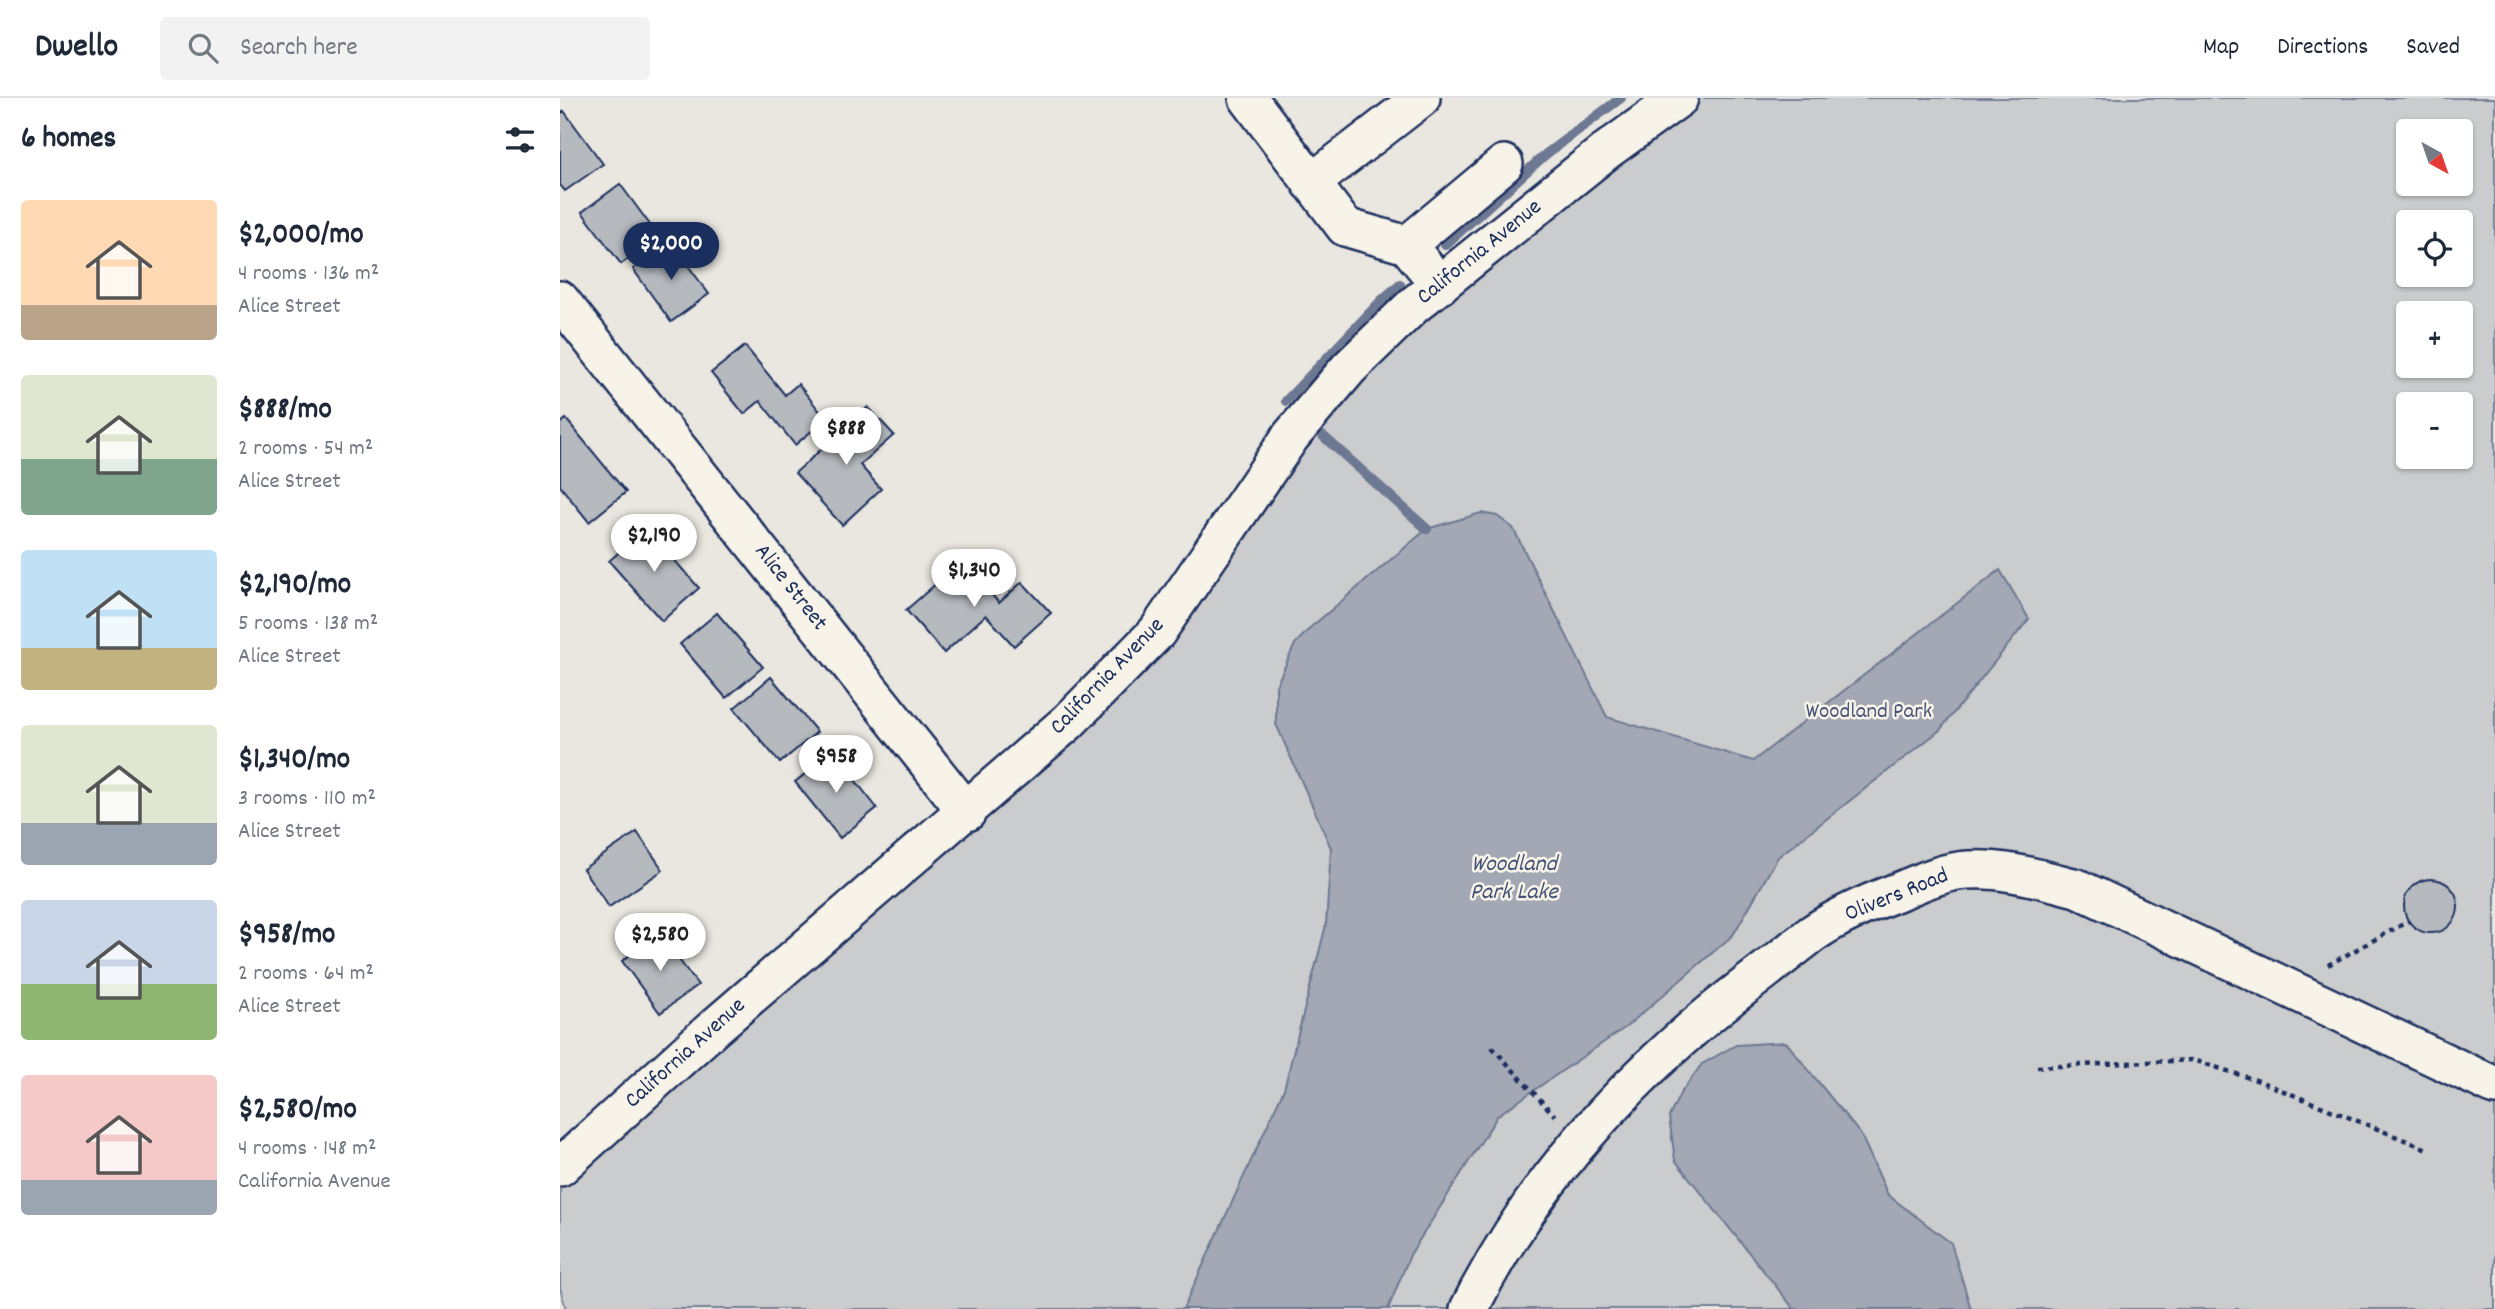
<!DOCTYPE html>
<meta charset="utf-8">
<style>
:root{--surface:#fff;--page:#f2f2f3;--text:#1f2937;--muted:#747a83;--line:#e0e1e3;--accent:#1b2f5e}
body{margin:0;font-family:Dekko,sans-serif;background:var(--page);color:var(--text);height:100vh;display:flex;flex-direction:column;font-size:26px;white-space:nowrap}
*{box-sizing:border-box;margin:0}
p{font-size:23px;color:var(--muted)}
.icon{flex:none;width:38px;height:38px;fill:none;stroke:currentColor;stroke-width:2;stroke-linecap:round;stroke-linejoin:round}
.map{position:relative;flex:1;overflow:hidden}
.side{display:flex;flex-direction:column;background:var(--surface);width:560px}
.side>*{flex:none}
.needle{width:46px;rotate:140deg}
.buttons{position:absolute;left:1836px;top:21px;display:grid;gap:14px}
.buttons a{display:grid;place-items:center;width:77px;height:77px;border-radius:7px;background:var(--surface);box-shadow:0 2px 5px #0004;font-size:35px}
.price{position:absolute;translate:-50% -60px;padding:0 16px;border-radius:24px;background:#fff;color:#222;font-size:23px;line-height:46px;filter:drop-shadow(0 2px 4px #0008)}
.price::after{content:'';position:absolute;left:50%;top:42px;width:21px;height:16px;margin-left:-10px;background:inherit;clip-path:polygon(0 0,100% 0,50% 100%)}
.price.active{background:var(--accent);color:#fff}
ul{padding:0;list-style:none}
li{display:flex;align-items:center;gap:21px;height:175px;padding:0 21px}
li span{display:grid;place-items:center;flex:none;width:196px;height:140px;border-radius:7px;color:#555}
li>.icon{margin-inline-start:auto}
span .icon{width:84px;height:84px;fill:#fffc;stroke-width:1}
li b{font-size:30px}
h2{display:flex;justify-content:space-between;align-items:center;height:84px;padding:0 21px;font-size:30px}
header{display:flex;align-items:center;gap:42px;box-sizing:border-box;height:98px;padding:0 35px;background:var(--surface);border-bottom:2px solid var(--line)}
header strong{font-size:33px}
nav{display:flex;gap:38px;margin-inline-start:auto;font-size:24px}
.search{width:490px;height:63px;background:var(--page);display:flex;align-items:center;gap:18px;box-sizing:border-box;padding:0 24px;border-radius:7px;color:var(--muted);font-size:26px}
main{display:flex;flex:1;min-height:0}
.map>svg:first-child{display:block}
.green{fill:#cbcccd;stroke:#737e96;stroke-width:2;fill-rule:evenodd}
.water{fill:#a3a8b4;stroke:#6d7892;stroke-width:2}
.lines{fill:none;stroke-linecap:round;stroke-linejoin:round}
.stream{stroke:#6d7892;stroke-width:10}
.building{fill:#b6babf;stroke:#1b2f5e;stroke-width:2}
.minor-casing{stroke:#1b2f5e;stroke-width:42}
.path{stroke:#1b2f5e;stroke-width:4.5;stroke-dasharray:5 5;stroke-linecap:butt}
.minor{stroke:#f7f3e8;stroke-width:37}
.labels{text-anchor:middle;dominant-baseline:central;stroke-width:5;stroke-linejoin:round;paint-order:stroke}
.street-label{font-size:23px;fill:#1b2f5e;stroke:#f7f3e8}
.park-label{font-size:23px;fill:#47567a;stroke:#f7f3e8}
.water-label{font-size:24px;font-style:italic;fill:#445378;stroke:#f7f3e8}
</style>
<header>
<strong>Dwello</strong>
<div class="search"><svg class="icon" aria-label="search" viewBox="0 0 24 24"><circle cx="10" cy="10" r="6"/><path d="M15 15l6 6"/></svg>Search here</div>
<nav><a>Map</a><a>Directions</a><a>Saved</a></nav>
</header>
<main>
<section class="side">
<h2>6 homes<svg class="icon" aria-label="filters" viewBox="0 0 24 24"><path d="M4 7h16M4 17h16"/><circle cx="9" cy="7" r="2"/><circle cx="15" cy="17" r="2"/></svg></h2>
<ul>
<li><span style="background:linear-gradient(#ffd9b3 75%,#b9a48a 0)"><svg class="icon" aria-label="home" viewBox="0 0 24 24"><path d="M3 11l9-7 9 7M6 9v11h12V9"/></svg></span><div><b>$2,000/mo</b><p>4 rooms · 136 m²</p><p>Alice Street</p></div></li>
<li><span style="background:linear-gradient(#dfe7d0 60%,#7fa58c 0)"><svg class="icon" aria-label="home" viewBox="0 0 24 24"><path d="M3 11l9-7 9 7M6 9v11h12V9"/></svg></span><div><b>$888/mo</b><p>2 rooms · 54 m²</p><p>Alice Street</p></div></li>
<li><span style="background:linear-gradient(#bfe0f5 70%,#c2b280 0)"><svg class="icon" aria-label="home" viewBox="0 0 24 24"><path d="M3 11l9-7 9 7M6 9v11h12V9"/></svg></span><div><b>$2,190/mo</b><p>5 rooms · 138 m²</p><p>Alice Street</p></div></li>
<li><span style="background:linear-gradient(#dfe7d0 70%,#9aa5b1 0)"><svg class="icon" aria-label="home" viewBox="0 0 24 24"><path d="M3 11l9-7 9 7M6 9v11h12V9"/></svg></span><div><b>$1,340/mo</b><p>3 rooms · 110 m²</p><p>Alice Street</p></div></li>
<li><span style="background:linear-gradient(#c9d6e8 60%,#8fb573 0)"><svg class="icon" aria-label="home" viewBox="0 0 24 24"><path d="M3 11l9-7 9 7M6 9v11h12V9"/></svg></span><div><b>$958/mo</b><p>2 rooms · 64 m²</p><p>Alice Street</p></div></li>
<li><span style="background:linear-gradient(#f6c9c9 75%,#9aa5b1 0)"><svg class="icon" aria-label="home" viewBox="0 0 24 24"><path d="M3 11l9-7 9 7M6 9v11h12V9"/></svg></span><div><b>$2,580/mo</b><p>4 rooms · 148 m²</p><p>California Avenue</p></div></li>
</ul>
</section>
<div class="map">
<svg width="1935" height="1211" viewBox="0 0 1935 1211">
<rect width="100%" height="100%" fill="#eae7e0"/>
<filter id="ink" filterUnits="userSpaceOnUse"><feTurbulence type="fractalNoise" baseFrequency=".0143" numOctaves="2"/><feDisplacementMap in="SourceGraphic" scale="14" xChannelSelector="R" yChannelSelector="G"/><feConvolveMatrix kernelMatrix="1 2 1 2 8 2 1 2 1" color-interpolation-filters="sRGB"/></filter>
<g filter="url(#ink)">
<path class="green" d="M1123 0H1935V1211H6L0 1190V1069L597 534 759 305ZM1848 33H1900V86H1848ZM1848 124H1900V177H1848ZM1848 215H1900V268H1848ZM1848 306H1900V359H1848Z"/>
<path class="water" d="M921 415 937 418 953 430 1047 619 1193 663 1440 472 1469 521 1380 632 1218 759 1173 837 1066 929 938 1017 850 1157 828 1211H623L724 991 766 827 771 750 716 626V588L735 546 751 529 867 431Z
M1226 944 1301 1037 1328 1097 1391 1145 1411 1211H1234L1115 1062 1109 1019 1120 996 1142 966 1176 947Z"/>
<g class="lines">
<path class="stream" d="M885 147 986 56 1061 0
M726 303 821 203 840 186
M763 338 867 431"/>
</g>
<path class="building" d="M4 13 43 66 5 93 0 87V16Z
M60 86 99 139 61 166 22 114Z
M110 143 149 196 111 224 73 171Z
M185 248 225 297 238 286 266 321 235 347 200 303 184 316 151 275Z
M308 309 334 337 300 367 321 391 282 427 235 375Z
M6 321 66 394 29 424 0 388V326Z
M86 430 139 490 102 523 49 463Z
M402 463 439 505 462 484 491 515 454 548 426 517 384 555 346 512Z
M157 515 203 569 166 600 120 546Z
M211 579 257 634 220 665 174 610Z
M273 654 317 710 280 740 235 684Z
M77 734 103 772 49 809 23 771Z
M1844 808a27 27 0 1 1 54 0a27 27 0 1 1-54 0Z
M99 835 138 887 100 915 62 863Z"/>
<g class="lines">
<g class="minor-casing">
<path id="minor" d="M688 0 785 129 847 147 880 187
M751 85 861 0
M847 147 944 66
M0 202 407 714
M0 1069 156 928 508 624 597 534 731 338 789 270 854 207 1046 53 1119 0
M909 1211C975 1079 1073 973 1189 885 1210 869 1231 852 1252 836 1278 818 1308 805 1337 794 1359 785 1384 773 1408 772 1445 770 1481 781 1517 790L1935 988"/>
</g>
<path class="path" d="M1768 867 1849 823
M932 949 995 1018
M1477 969 1633 962 1699 983 1867 1051"/>
<use href="#minor" class="minor"/>
</g>
</g>
<g class="labels">
<g class="street-label">
<text transform="translate(920 155) rotate(-39)">California Avenue</text>
<text transform="translate(230 490) rotate(52)">Alice Street</text>
<text transform="translate(548 579) rotate(-46)">California Avenue</text>
<text transform="translate(1337 798) rotate(-22)">Olivers Road</text>
<text transform="translate(126 956) rotate(-42)">California Avenue</text>
</g>
<g class="park-label">
<text x="1309" y="614">Woodland Park</text>
</g>
<g class="water-label">
<text x="954" y="767">Woodland<tspan x="954" dy="28">Park Lake</tspan></text>
</g>
</g>
</svg>
<div class="buttons">
<a><svg class="needle" viewBox="-14 -14 28 28"><path d="M0-13l5 13h-10z" fill="#e53935"/><path d="M0 13l5-13h-10z" fill="#747a83"/></svg></a>
<a><svg class="icon" aria-label="locate" viewBox="0 0 24 24"><circle cx="12" cy="12" r="6"/><path d="M12 2v4M12 18v4M2 12h4M18 12h4"/></svg></a>
<a>+</a>
<a>−</a>
</div>
<b class="price active" style="left:111px;top:184px">$2,000</b>
<b class="price" style="left:286px;top:369px">$888</b>
<b class="price" style="left:94px;top:476px">$2,190</b>
<b class="price" style="left:414px;top:511px">$1,340</b>
<b class="price" style="left:276px;top:697px">$958</b>
<b class="price" style="left:100px;top:875px">$2,580</b>
</div>
</main>
